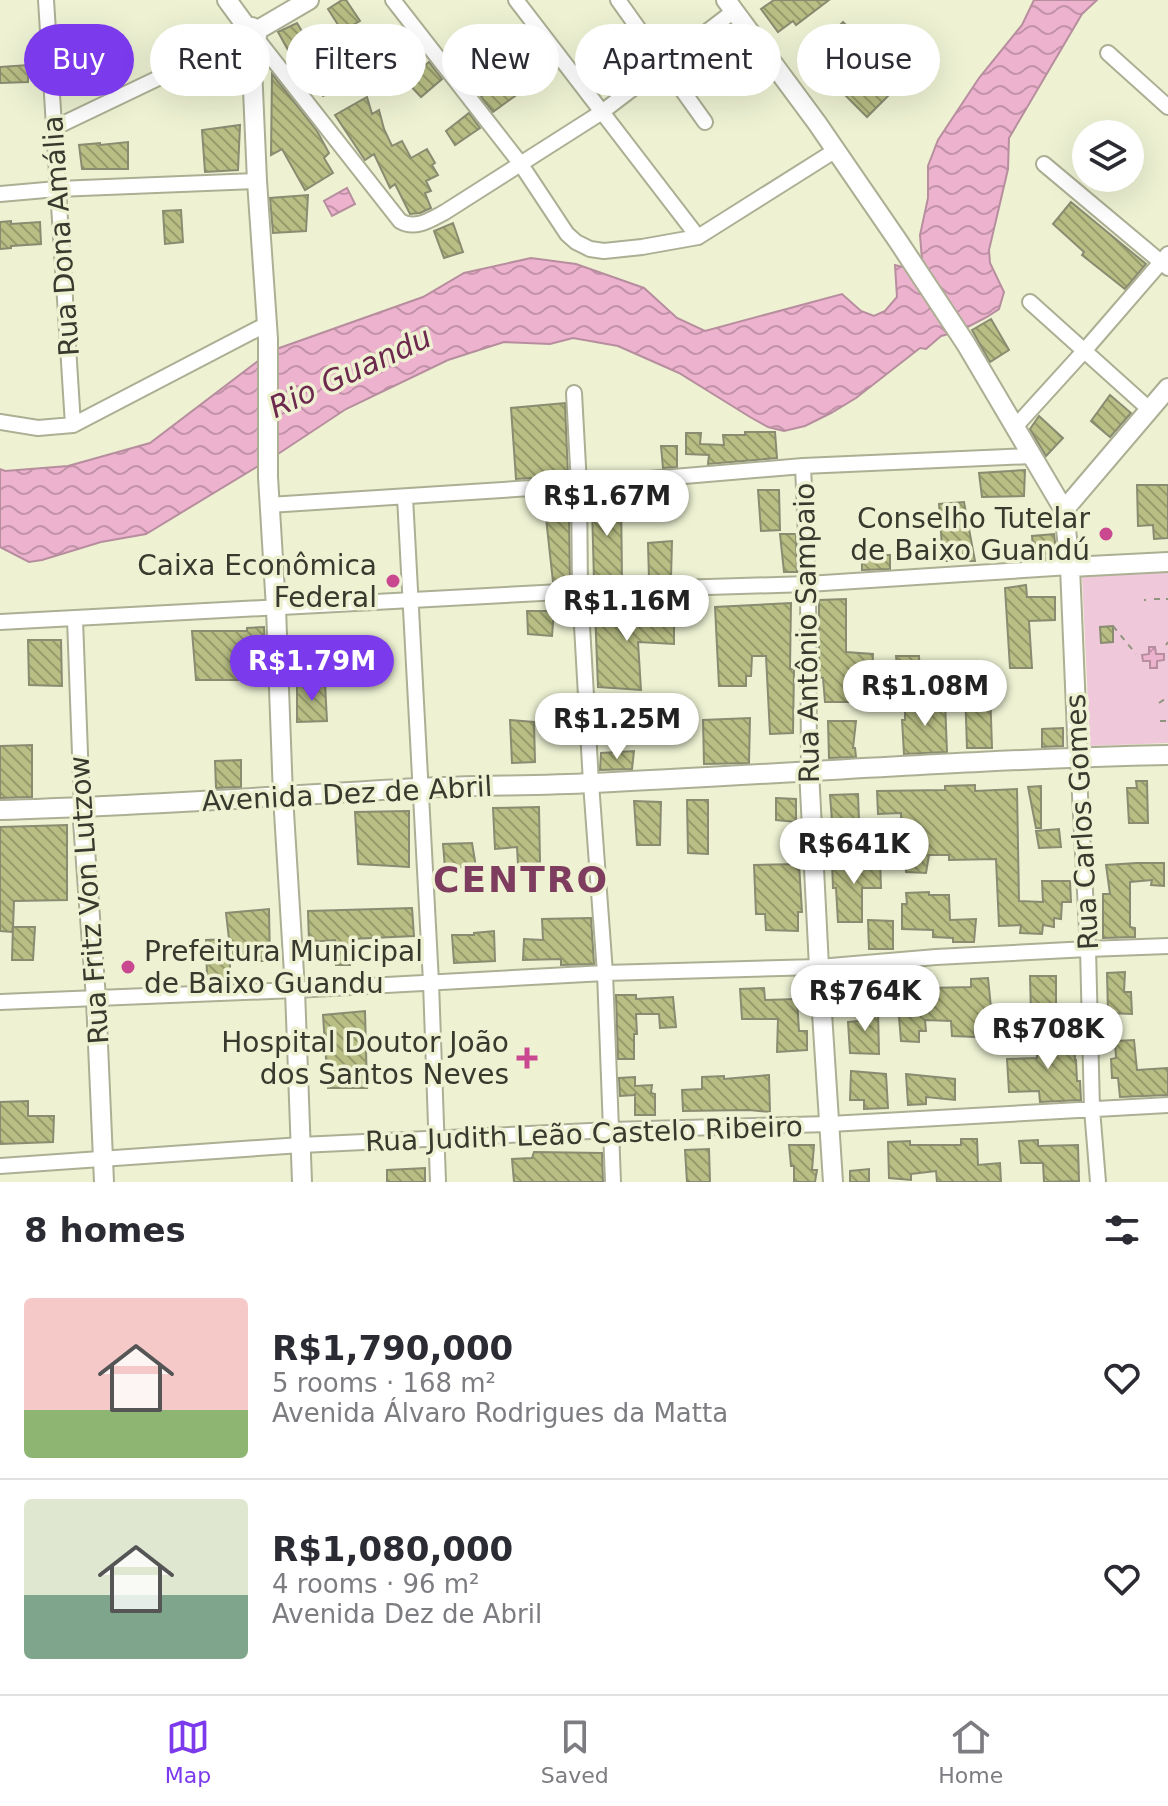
<!DOCTYPE html>
<meta charset="utf-8">
<style>
:root{--surface:#fff;--page:#f2f2f3;--text:#2b2b33;--muted:#7c7c81;--line:#e1e1e2;--accent:#7c3aed}
body{margin:0;font-family:"DejaVu Sans",sans-serif;background:var(--page);color:var(--text);height:100vh;display:flex;flex-direction:column;font-size:30px;white-space:nowrap}
*{box-sizing:border-box;margin:0}
p{font-size:26px;color:var(--muted)}
.icon{flex:none;width:44px;height:44px;fill:none;stroke:currentColor;stroke-width:2;stroke-linecap:round;stroke-linejoin:round}
.map{position:relative;height:1182px;overflow:hidden}
.drawer{display:flex;flex-direction:column;background:var(--surface);flex:1}
.drawer>*{flex:none}
.hud{position:absolute;left:24px;top:24px;width:1120px;height:72px;display:flex;gap:16px}
.tools{position:absolute;left:1072px;top:120px;display:grid;gap:16px}
.tools a{display:grid;place-items:center;width:72px;height:72px;border-radius:50%;background:var(--surface);box-shadow:0 8px 32px #0002;font-size:40px}
.price{position:absolute;translate:-50% -68px;padding:0 18px;border-radius:28px;background:#fff;color:#222;font-size:26px;line-height:52px;filter:drop-shadow(0 2px 4px #0008)}
.price::after{content:'';position:absolute;left:50%;top:48px;width:24px;height:18px;margin-left:-12px;background:inherit;clip-path:polygon(0 0,100% 0,50% 100%)}
.price.on{background:var(--accent);color:#fff}
ul{padding:0;list-style:none}
li{display:flex;align-items:center;gap:24px;height:200px;padding:0 24px}
li+li{border-top:2px solid var(--line)}
li span{display:grid;place-items:center;flex:none;width:224px;height:160px;border-radius:8px;color:#555}
li>.icon{margin-inline-start:auto}
span .icon{width:96px;height:96px;fill:#fffc;stroke-width:1}
li b{font-size:34px}
h2{display:flex;justify-content:space-between;align-items:center;height:96px;padding:0 24px;font-size:34px}
.pill{padding:0 28px;border-radius:36px;background:var(--surface);box-shadow:0 8px 32px #0002;font-size:28px;line-height:72px}
.pill.on{background:var(--accent);color:#fff}
.dock{display:flex;justify-content:space-around;align-items:center;height:112px;border-top:2px solid var(--line);background:var(--surface);font-size:22px;color:var(--muted)}
.dock a{display:grid;justify-items:center;gap:4px}
.dock .on{color:var(--accent)}
.map>svg:first-child{display:block}
.green{fill:#efc9da}
.water{fill:url(#water-waves);stroke:#b78e9e;stroke-width:2}
.building{fill:url(#building-back-hatch);stroke:#898c70;stroke-width:2}
.lines{fill:none;stroke-linecap:round;stroke-linejoin:round}
.minor-casing{stroke:#acaf93;stroke-width:18}
.tertiary-casing{stroke:#acaf93;stroke-width:22}
.path{stroke:#91947e;stroke-width:2;stroke-dasharray:6 6;stroke-linecap:butt}
.minor{stroke:#fff;stroke-width:14}
.tertiary{stroke:#fff;stroke-width:18}
.poi-dot{fill:#c94890;stroke:#eef2d3;stroke-width:3}
.labels{text-anchor:middle;dominant-baseline:central;stroke-width:7;stroke-linejoin:round;paint-order:stroke}
.street-label{font-size:28px;fill:#383a2e;stroke:#eef2d3}
.poi-label{font-size:28px;fill:#383a2e;stroke:#eef2d3;text-anchor:end}
.water-label{font-size:30px;font-style:italic;fill:#6c284d;stroke:#eef2d3}
.district-label{font-size:36px;font-weight:bold;letter-spacing:2px;fill:#7e3d5f;stroke:#eef2d3}
</style>
<div class="map">
<svg width="1168" height="1182" viewBox="0 0 1168 1182">
<defs>
<pattern id="water-waves" width="16" height="10" patternUnits="userSpaceOnUse" patternTransform="scale(2)"><rect width="16" height="10" fill="#edb2ce"/><path d="M0 5q4-4 8 0t8 0" fill="none" stroke="#c192a8"/></pattern>
<pattern id="building-back-hatch" width="6" height="6" patternUnits="userSpaceOnUse" patternTransform="scale(2)"><rect width="6" height="6" fill="#b8be84"/><path d="M-1 5l2 2M0 0l6 6M5-1l2 2" fill="none" stroke="#979b6c"/></pattern>
</defs>
<rect width="100%" height="100%" fill="#eef2d3"/>
<path class="green" d="M1168 572V743L1090 746 1082 576Z"/>
<path class="water" d="M1034 0H1097L1082 14 1009 138 1008 169 989 250 990 263 1004 292 999 309 987 317 960 331 941 336 926 349 920 348 856 398 831 413 805 426 784 431 768 427 750 417 679 373 618 346 573 338 550 344 504 342 448 360 346 409 278 454 146 534 101 542 42 560 29 562 0 547V469L5 471 68 466 150 443 271 351 423 297 464 273 531 258 576 264 644 288 677 318 705 331 842 294 861 311 874 316 885 311 897 297 895 265 923 272 920 235 928 198V166L938 140 979 78 1022 25Z
M347 188 355 204 332 216 324 201Z
M1149 647H1155L1156 654H1164V660L1157 661V668H1150V661H1143L1142 655 1149 654Z"/>
<path class="building" d="M342 0H346L360 21 342 31 328 9Z
M774 0H829L796 25 793 21 778 32 761 9Z
M843 22 880 60 898 42 920 64 867 117 808 58Z
M297 23 312 48 293 59 278 32Z
M474 50 484 64 466 78 456 64Z
M239 53 241 87 219 94 202 72Z
M350 62 358 80 332 88 333 92 323 96 316 77Z
M429 62 442 79 421 97 406 81Z
M28 65V82L0 83V67Z
M272 74 317 131 329 153 324 158 333 173 305 190 282 149 271 155Z
M501 81 515 96 493 112 481 97Z
M367 97 372 114 379 110 384 129 392 146 402 141 411 158 427 149 435 163 432 165 438 175 426 181 431 191 425 193 431 208 420 213 410 214 395 184 390 188 374 154 365 160 335 115Z
M469 113 480 128 455 145 446 131Z
M240 125 238 170 205 172 202 130Z
M128 142V169H82L79 145 100 143V145Z
M308 195 306 231 273 233 270 198Z
M1071 202 1146 264 1125 289 1082 255 1084 252 1053 224Z
M181 210 183 242 165 244 163 211Z
M11 221V224L40 222 41 244 11 246V248L0 249V222Z
M453 223 463 252 444 258 434 231Z
M991 319 1009 350 990 362 972 330Z
M1110 395 1131 413 1110 437 1091 421Z
M565 403 568 476 516 479 511 408Z
M1039 416 1063 438 1046 456 1030 429Z
M745 432H775L777 458 708 464 709 455 686 454V433H701L700 444 724 445 723 435H745Z
M661 446H677V467L663 468Z
M1025 470 1024 496 982 497 979 473Z
M1137 485H1168V538L1154 539 1153 525 1138 526Z
M758 490H779L780 530 761 531Z
M621 494 622 580 594 581 592 506 599 496Z
M964 502 975 561H943L939 504Z
M569 516 570 582H553L546 518Z
M780 534H796L797 572H784Z
M1054 534 1057 558 1034 559 1032 536Z
M672 541 671 578 649 579 648 543Z
M862 555H890V569L862 570Z
M1026 585 1027 597H1055V620L1029 621 1032 668H1010L1005 588Z
M846 599V652L873 654 872 677H898L901 702H825L823 678 819 677V600Z
M791 603 790 669H794L793 733 770 734 766 656H752L751 676H746V686H719L715 607Z
M600 605 618 606V610H636V614L674 613V644L638 642 641 690 598 687 595 611Z
M527 611H554L552 636 528 634Z
M1113 626V642L1101 643 1100 627Z
M264 627 266 671 240 672V680H196L192 631H247V628Z
M28 640H61L62 686 29 685Z
M896 656H919L920 676 898 677Z
M325 683 327 721 297 722V684Z
M990 688 992 748H967L965 689Z
M945 701 947 752 904 754 902 720H905V704Z
M631 716V734H600L598 717Z
M750 718 749 763 704 764 703 720Z
M510 720 534 722 535 762 512 763Z
M828 721H856L853 748H855L856 757 829 758Z
M1063 728V746L1042 747V729Z
M32 745V797L0 798V746Z
M634 751 632 769 600 770 601 753Z
M241 760V787L216 788 215 761Z
M1136 781H1147L1148 823H1129L1127 788H1137Z
M975 785V791L1017 789 1019 901 1043 902 1042 881H1070L1071 902H1062L1061 919 1054 918V927L1043 925 1042 934 1020 933 1021 925 999 926 996 859 949 860V855H929L926 873 906 872 905 855H902L901 813 878 814 877 791 945 790V786Z
M1041 786V828H1036L1028 787Z
M858 794 859 821H832L830 795Z
M776 798 796 799V822L776 820Z
M687 800H708V854L688 853Z
M634 801 661 802 660 845H637Z
M539 807 540 863 518 865 517 847 495 849 493 808Z
M409 811V867L358 864 355 812Z
M67 825V900L14 901 13 927H35L33 960H12L13 927 12 932 0 931V827Z
M1059 829 1061 847 1039 848 1036 831Z
M472 843 476 867 445 868 443 844Z
M880 859 881 888H862V922H838L836 888H833L832 862Z
M1137 863H1164V886L1151 885 1152 880 1130 882V927L1135 928V937L1103 938V894H1110L1106 865Z
M799 864 802 912H798V931L766 930 765 914H756L754 865Z
M929 892V895H949L950 920 976 919 974 942H953V938L933 937V930L902 929V904H907L906 893Z
M412 908 414 936 351 939 350 965H336L335 940 309 942 308 911Z
M269 909 270 961H230V978L207 977 206 940 229 939 226 913Z
M591 918 594 964 561 965V959L523 960 524 939 543 940 542 919Z
M868 920 893 921V949H869Z
M494 931 495 961 454 963 452 935H474V933Z
M1125 972 1124 992H1131L1132 1014 1108 1013 1107 973Z
M1030 976H1056V1012L1031 1013Z
M988 978 993 1027 974 1029 975 1037 952 1036 951 1021 925 1020 926 1031H919V1042L901 1041 898 1005H907L908 992 928 991V988L971 987V979Z
M764 988 765 1000 797 999 799 1031H807V1050L777 1052 778 1019H742L740 989Z
M616 995H636V999L673 997 676 1027 660 1028 659 1014H636L637 1034H634V1059H618Z
M878 1009 879 1054 850 1053 848 1022 859 1021 860 1010Z
M365 1011 367 1088H328L323 1015Z
M1037 1036H1074L1075 1060H1076L1077 1081H1080L1081 1100 1040 1102 1039 1091 1009 1092 1007 1059 1037 1058Z
M1134 1040 1137 1070 1168 1068V1095L1120 1097 1118 1078H1112L1111 1059 1116 1058 1115 1041Z
M851 1071 886 1074 888 1108 864 1109V1100H850Z
M906 1074 955 1079V1100L926 1097V1104L908 1105Z
M769 1075 770 1112 749 1110 683 1111 682 1090 702 1089V1077L724 1076V1079Z
M635 1077V1086L652 1085 651 1093 655 1094V1115H635V1093V1095L620 1096 619 1078Z
M28 1101V1116H54L53 1142 0 1144V1102Z
M961 1139H977L978 1165 1000 1163 1001 1182H937L936 1171 911 1174V1180L889 1178 888 1142 910 1141V1145H961Z
M1038 1140V1146L1078 1145 1079 1181 1044 1182 1043 1163H1021L1019 1141Z
M789 1145H814L812 1170H817L815 1182H794V1166H791Z
M709 1149 710 1182H687L685 1150Z
M534 1152 602 1153 603 1182H514L512 1159 532 1158Z
M425 1168V1182H387V1170Z
M869 1169V1182H850V1171Z"/>
<g class="lines">
<g class="minor-casing">
<path id="minor" d="M46 0 73 425
M393 0 520 163 567 234 576 242 590 249 604 251 642 247 698 237 836 150
M516 0 698 237
M618 0 705 122
M257 39 400 221C415 230 430 220 445 212L602 112 734 11
M1108 53 1168 107
M54 128 240 39
M1044 164 1168 268
M0 194 57 189 257 181
M1030 302 1149 409
M574 393 579 485 580 591 591 783 605 973 613 1182
M0 422 38 428 73 425 267 324
M1015 427 1085 350 1168 254
M803 466 808 584 809 770
M405 497 431 982 438 1182
M269 505 579 485 803 466 1031 456
M75 619 82 808
M0 622 580 591 808 584 1070 567
M1078 757 1088 949 1092 1109 1098 1182
M0 1002 295 990 605 973 819 967 936 957 1088 949 1168 946
M0 1166 301 1145 611 1130 830 1124 1168 1105"/>
</g>
<g class="tertiary-casing">
<path id="tertiary" d="M227 0 246 26
M726 0 817 123 898 241 966 344 1064 510 1070 567 1078 757
M256 31 252 27H243L239 33 240 39 248 44 253 43 257 36 256 31 309 0
M251 44 257 181 268 339V477L276 608 283 796 295 990 302 1182
M1064 510 1168 388
M1070 567 1168 562
M809 770 819 967 833 1182
M82 808 96 999 104 1182
M0 810C139 806 278 796 417 788 476 785 535 786 593 783 785 774 976 759 1168 755"/>
</g>
<path class="path" d="M1154 599H1168
M1144 600H1146
M1113 626 1136 654
M1166 645 1168 642
M1159 703 1168 697
M1160 721H1168"/>
<use href="#minor" class="minor"/>
<use href="#tertiary" class="tertiary"/>
</g>
<g class="poi-dot">
<circle cx="1106" cy="534" r="8"/>
<circle cx="393" cy="581" r="8"/>
<circle cx="128" cy="967" r="8"/>
<path d="M523 1046h8v8h8v8h-8v8h-8v-8h-8v-8h8z"/>
</g>
<g class="labels">
<g class="street-label">
<text transform="translate(61 236) rotate(-94)">Rua Dona Amália</text>
<text transform="translate(807 633) rotate(-91)">Rua Antônio Sampaio</text>
<text transform="translate(347 794) rotate(-3)">Avenida Dez de Abril</text>
<text transform="translate(1082 822) rotate(-93)">Rua Carlos Gomes</text>
<text transform="translate(89 900) rotate(-94)">Rua Fritz Von Lutzow</text>
<text transform="translate(584 1134) rotate(-2)">Rua Judith Leão Castelo Ribeiro</text>
</g>
<g class="poi-label">
<text x="1090" y="518">Conselho Tutelar<tspan x="1090" dy="32">de Baixo Guandú</tspan></text>
<text x="377" y="565">Caixa Econômica<tspan x="377" dy="32">Federal</tspan></text>
<text x="144" y="951" text-anchor="start">Prefeitura Municipal<tspan x="144" dy="32">de Baixo Guandu</tspan></text>
<text x="509" y="1042">Hospital Doutor João<tspan x="509" dy="32">dos Santos Neves</tspan></text>
</g>
<g class="water-label">
<text transform="translate(350 372) rotate(-25)">Rio Guandu</text>
</g>
<g class="district-label">
<text x="521" y="879">CENTRO</text>
</g>
</g>
</svg>
<div class="tools">
<a><svg class="icon" aria-label="layers" viewBox="0 0 24 24"><path d="M12 4l9 5-9 5-9-5zM3 14l9 5 9-5"/></svg></a>
</div>
<b class="price" style="left:607px;top:538px">R$1.67M</b>
<b class="price" style="left:627px;top:643px">R$1.16M</b>
<b class="price on" style="left:312px;top:703px">R$1.79M</b>
<b class="price" style="left:925px;top:728px">R$1.08M</b>
<b class="price" style="left:617px;top:761px">R$1.25M</b>
<b class="price" style="left:854px;top:886px">R$641K</b>
<b class="price" style="left:865px;top:1033px">R$764K</b>
<b class="price" style="left:1048px;top:1071px">R$708K</b>
<div class="hud">
<a class="pill on">Buy</a>
<a class="pill">Rent</a>
<a class="pill">Filters</a>
<a class="pill">New</a>
<a class="pill">Apartment</a>
<a class="pill">House</a>
</div>
</div>
<section class="drawer">
<h2>8 homes<svg class="icon" aria-label="filters" viewBox="0 0 24 24"><path d="M4 7h16M4 17h16"/><circle cx="9" cy="7" r="2"/><circle cx="15" cy="17" r="2"/></svg></h2>
<ul>
<li><span style="background:linear-gradient(#f6c9c9 70%,#8fb573 0)"><svg class="icon" aria-label="home" viewBox="0 0 24 24"><path d="M3 11l9-7 9 7M6 9v11h12V9"/></svg></span><div><b>R$1,790,000</b><p>5 rooms · 168 m²</p><p>Avenida Álvaro Rodrigues da Matta</p></div><svg class="icon" aria-label="heart" viewBox="0 0 24 24"><path d="M12 20l-8-8c-3-5 5-10 8-4 3-6 11-1 8 4z"/></svg></li>
<li><span style="background:linear-gradient(#dfe7d0 60%,#7fa58c 0)"><svg class="icon" aria-label="home" viewBox="0 0 24 24"><path d="M3 11l9-7 9 7M6 9v11h12V9"/></svg></span><div><b>R$1,080,000</b><p>4 rooms · 96 m²</p><p>Avenida Dez de Abril</p></div><svg class="icon" aria-label="heart" viewBox="0 0 24 24"><path d="M12 20l-8-8c-3-5 5-10 8-4 3-6 11-1 8 4z"/></svg></li>
</ul>
</section>
<nav class="dock">
<a class="on"><svg class="icon" aria-label="map" viewBox="0 0 24 24"><path d="M3 6l6-2 6 2 6-2v14l-6 2-6-2-6 2zM9 4v14M15 6v14"/></svg>Map</a>
<a><svg class="icon" aria-label="saved" viewBox="0 0 24 24"><path d="M7 4h10v16l-5-4-5 4z"/></svg>Saved</a>
<a><svg class="icon" aria-label="home" viewBox="0 0 24 24"><path d="M3 11l9-7 9 7M6 9v11h12V9"/></svg>Home</a>
</nav>
